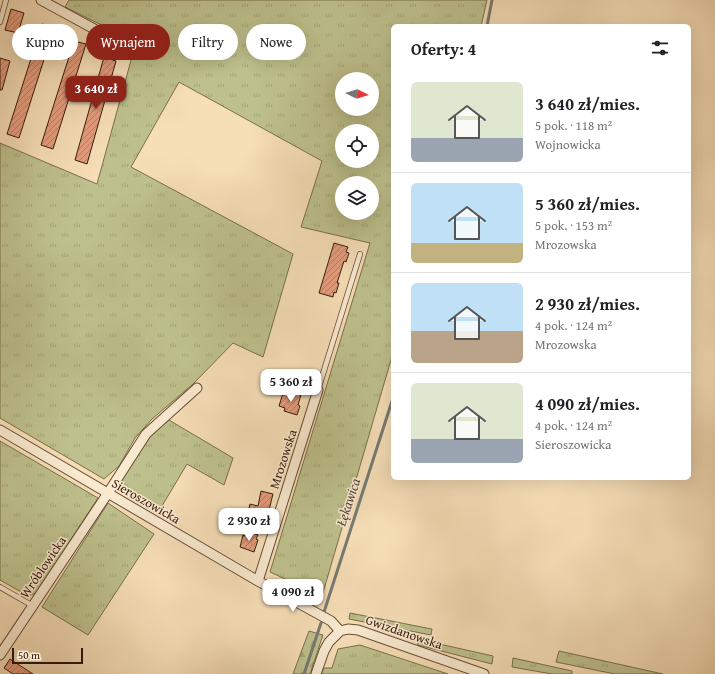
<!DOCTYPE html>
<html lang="pl">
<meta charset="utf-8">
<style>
:root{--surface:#fff;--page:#f6f6f6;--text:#202124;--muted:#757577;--line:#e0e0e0;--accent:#8f2418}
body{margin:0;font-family:"Gentium Book Plus",serif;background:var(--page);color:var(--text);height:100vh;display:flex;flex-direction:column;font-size:15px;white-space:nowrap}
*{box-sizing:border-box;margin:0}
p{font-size:13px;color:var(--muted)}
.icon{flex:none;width:22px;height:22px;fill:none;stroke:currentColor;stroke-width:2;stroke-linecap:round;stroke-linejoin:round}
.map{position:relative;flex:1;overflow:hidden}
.details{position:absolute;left:391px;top:24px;width:300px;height:456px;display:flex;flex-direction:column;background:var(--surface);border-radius:6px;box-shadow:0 4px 16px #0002}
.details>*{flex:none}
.guide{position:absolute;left:12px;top:24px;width:319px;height:36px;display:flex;gap:8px}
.needle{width:26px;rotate:95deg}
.tools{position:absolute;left:335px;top:72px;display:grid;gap:8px}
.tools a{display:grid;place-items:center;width:44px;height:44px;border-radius:50%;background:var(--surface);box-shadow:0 4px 16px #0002;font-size:20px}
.scale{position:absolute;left:12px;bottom:10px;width:71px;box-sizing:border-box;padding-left:4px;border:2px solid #381b0b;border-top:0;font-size:11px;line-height:14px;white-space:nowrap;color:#381b0b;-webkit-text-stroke:3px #f9ead0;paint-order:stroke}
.price{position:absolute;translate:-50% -34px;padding:0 9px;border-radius:8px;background:#fff;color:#222;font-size:13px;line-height:26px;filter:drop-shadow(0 1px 2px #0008)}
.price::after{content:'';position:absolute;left:50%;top:24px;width:12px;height:9px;margin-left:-6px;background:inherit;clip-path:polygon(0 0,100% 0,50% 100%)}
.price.selected{background:var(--accent);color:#fff}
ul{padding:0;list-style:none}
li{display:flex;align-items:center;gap:12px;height:100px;padding:0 20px}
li+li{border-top:1px solid var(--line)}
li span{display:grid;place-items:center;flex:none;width:112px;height:80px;border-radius:6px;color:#555}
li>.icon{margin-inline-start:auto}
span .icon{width:48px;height:48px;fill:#fffc;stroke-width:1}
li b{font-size:17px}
h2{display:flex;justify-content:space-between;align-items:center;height:48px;padding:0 20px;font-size:17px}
.chip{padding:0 14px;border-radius:18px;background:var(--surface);box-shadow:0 4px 16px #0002;font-size:14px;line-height:36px}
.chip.selected{background:var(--accent);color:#fff}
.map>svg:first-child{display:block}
.grass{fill:url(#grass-tufts);stroke:#7b6e4c;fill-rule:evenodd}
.forest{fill:url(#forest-firs);stroke:#7b6e4c}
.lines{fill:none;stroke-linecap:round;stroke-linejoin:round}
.stream{stroke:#777a73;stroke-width:3}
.building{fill:url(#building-hatch);stroke:#381b0b}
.lane-casing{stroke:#684c36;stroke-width:6}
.street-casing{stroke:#684c36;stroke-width:11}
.lane{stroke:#f9ead0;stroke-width:4.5}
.street{stroke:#f9ead0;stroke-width:9}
.labels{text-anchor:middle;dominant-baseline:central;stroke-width:3;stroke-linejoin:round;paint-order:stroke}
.street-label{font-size:13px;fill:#381b0b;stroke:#f9ead0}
.water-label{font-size:14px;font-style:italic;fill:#584a3f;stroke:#f9ead0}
</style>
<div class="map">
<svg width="715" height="674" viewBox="0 0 715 674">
<defs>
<pattern id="grass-tufts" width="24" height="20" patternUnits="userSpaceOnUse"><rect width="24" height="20" fill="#bec18d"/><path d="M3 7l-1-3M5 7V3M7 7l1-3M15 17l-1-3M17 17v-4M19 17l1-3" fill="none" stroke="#a4a578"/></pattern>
<pattern id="forest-firs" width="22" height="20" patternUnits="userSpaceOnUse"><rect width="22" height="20" fill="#bec18d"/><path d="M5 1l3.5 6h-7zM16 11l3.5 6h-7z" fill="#a4a578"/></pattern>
<pattern id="building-hatch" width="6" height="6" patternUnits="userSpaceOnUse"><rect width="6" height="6" fill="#e49d7e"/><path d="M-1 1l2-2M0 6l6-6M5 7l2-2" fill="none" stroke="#ba7f65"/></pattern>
</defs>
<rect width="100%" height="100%" fill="#f6deb7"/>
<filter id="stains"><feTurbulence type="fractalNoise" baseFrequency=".005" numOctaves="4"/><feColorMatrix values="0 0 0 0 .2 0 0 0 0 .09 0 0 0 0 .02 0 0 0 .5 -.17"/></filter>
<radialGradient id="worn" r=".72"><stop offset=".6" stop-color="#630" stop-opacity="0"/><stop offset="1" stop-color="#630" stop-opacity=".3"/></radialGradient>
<path class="grass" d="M69 0H487L481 26H393V353L322 596 270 572 370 243 301 227 322 161 179 82 131 167 293 254 263 357 233 343 193 384 152 419 135 438 119 466 104 479 0 418V143L97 184 133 53 148 48 65 7ZM342 79H372V109H342ZM342 131H372V161H342ZM342 183H372V213H342Z
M169 420 233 458 224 485 187 464 159 511 119 488 123 477 147 438Z
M0 441 98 498 36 593 28 596 0 580Z
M108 503 154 534 88 635 42 607Z
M350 613 432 629 431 635 349 619Z
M417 639 493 656 492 664 418 645Z
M360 645 448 674H321L324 668H332L338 649Z
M559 651 663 674H615L556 662Z
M513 658 572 671V674H552L512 667Z"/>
<path class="forest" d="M309 631 323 635 310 674H293Z"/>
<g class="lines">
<path class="stream" d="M487 26 492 0
M324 612 393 398
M304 674 321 623"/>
</g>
<path class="building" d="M11 9 24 13 18 33 5 30Z
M42 24 54 28 19 138 7 134Z
M74 41 86 44 53 149 41 145Z
M104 57 116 61 87 164 75 160Z
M0 58 10 61 2 90H0Z
M334 243 348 247 346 252 349 253 346 262 344 261 337 283H339L336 293 334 292 333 297 319 293Z
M290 392 301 395 298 405 300 406 297 415 284 411 285 408 279 406 283 393 289 394Z
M261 491 273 494 269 510H268L266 517 248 512 250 504 258 506Z
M247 531 258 535 256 539 258 540 254 552 240 547 243 535 245 536Z
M10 659 33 674H13L4 668Z"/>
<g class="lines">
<g class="lane-casing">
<path id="lane" d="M0 22 6 0
M318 390 360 254
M0 587 33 606"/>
</g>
<g class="street-casing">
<path id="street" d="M41 0 131 49
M0 430 258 581 331 621 340 631
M258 581 318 390
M0 655 108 493 146 434 197 388
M316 674 324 651 329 642 340 631 348 629 358 630 484 674"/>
</g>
<use href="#lane" class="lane"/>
<use href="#street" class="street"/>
</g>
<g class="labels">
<g class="street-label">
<text transform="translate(283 459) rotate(-72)">Mrozowska</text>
<text transform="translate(146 501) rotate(30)">Sieroszowicka</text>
<text transform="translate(43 567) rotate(-56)">Wróblowicka</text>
<text transform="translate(404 632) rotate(19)">Gwizdanowska</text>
</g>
<g class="water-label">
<text transform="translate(348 502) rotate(-72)">Łękawica</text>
</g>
</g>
<rect width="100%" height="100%" filter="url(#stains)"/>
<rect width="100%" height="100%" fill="url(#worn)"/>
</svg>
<div class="tools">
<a><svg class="needle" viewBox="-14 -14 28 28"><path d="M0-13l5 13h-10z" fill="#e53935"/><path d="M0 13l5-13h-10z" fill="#757577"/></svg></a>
<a><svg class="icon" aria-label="locate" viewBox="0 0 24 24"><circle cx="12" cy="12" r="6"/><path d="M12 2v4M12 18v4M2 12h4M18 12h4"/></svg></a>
<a><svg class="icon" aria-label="layers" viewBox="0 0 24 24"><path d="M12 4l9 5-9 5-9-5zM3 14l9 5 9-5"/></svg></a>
</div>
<div class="scale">50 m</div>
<b class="price selected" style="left:96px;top:110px">3 640 zł</b>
<b class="price" style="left:291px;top:403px">5 360 zł</b>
<b class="price" style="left:249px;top:542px">2 930 zł</b>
<b class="price" style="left:293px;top:613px">4 090 zł</b>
<div class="guide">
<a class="chip">Kupno</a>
<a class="chip selected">Wynajem</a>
<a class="chip">Filtry</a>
<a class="chip">Nowe</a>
</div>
<section class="details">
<h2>Oferty: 4<svg class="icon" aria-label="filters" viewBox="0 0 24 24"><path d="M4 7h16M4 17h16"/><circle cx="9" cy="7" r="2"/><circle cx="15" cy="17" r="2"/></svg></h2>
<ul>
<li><span style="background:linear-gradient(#dfe7d0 70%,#9aa5b1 0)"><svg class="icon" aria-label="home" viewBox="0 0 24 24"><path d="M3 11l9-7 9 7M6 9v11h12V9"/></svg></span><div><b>3 640 zł/mies.</b><p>5 pok. · 118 m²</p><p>Wojnowicka</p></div></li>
<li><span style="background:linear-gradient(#bfe0f5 75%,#c2b280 0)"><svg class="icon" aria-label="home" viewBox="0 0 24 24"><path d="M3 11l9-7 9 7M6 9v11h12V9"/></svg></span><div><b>5 360 zł/mies.</b><p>5 pok. · 153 m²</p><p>Mrozowska</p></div></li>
<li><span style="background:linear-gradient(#bfe0f5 60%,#b9a48a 0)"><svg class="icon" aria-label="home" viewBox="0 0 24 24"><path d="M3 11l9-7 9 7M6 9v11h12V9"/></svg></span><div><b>2 930 zł/mies.</b><p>4 pok. · 124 m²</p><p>Mrozowska</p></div></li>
<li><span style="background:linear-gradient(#dfe7d0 70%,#9aa5b1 0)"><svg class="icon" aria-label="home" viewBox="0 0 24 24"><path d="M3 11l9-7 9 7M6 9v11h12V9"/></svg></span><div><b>4 090 zł/mies.</b><p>4 pok. · 124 m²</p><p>Sieroszowicka</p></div></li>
</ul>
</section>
</div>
